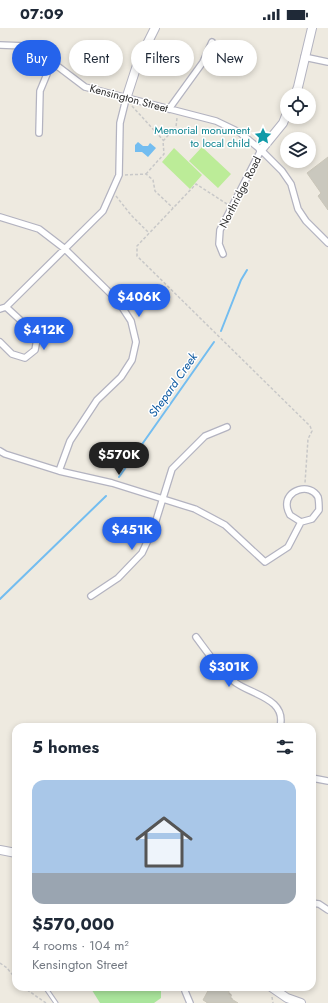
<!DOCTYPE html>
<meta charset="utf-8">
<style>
:root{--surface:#fff;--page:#f6f6f7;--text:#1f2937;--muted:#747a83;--line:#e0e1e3;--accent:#2563eb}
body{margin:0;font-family:Jost,sans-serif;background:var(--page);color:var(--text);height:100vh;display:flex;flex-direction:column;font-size:15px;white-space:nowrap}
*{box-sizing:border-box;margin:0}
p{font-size:13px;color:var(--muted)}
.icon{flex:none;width:22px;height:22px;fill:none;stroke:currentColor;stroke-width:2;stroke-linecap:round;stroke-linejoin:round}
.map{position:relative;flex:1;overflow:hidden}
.details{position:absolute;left:12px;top:695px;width:304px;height:268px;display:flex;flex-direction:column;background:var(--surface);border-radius:12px;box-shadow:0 2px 6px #0003}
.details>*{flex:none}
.hud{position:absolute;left:12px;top:12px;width:304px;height:36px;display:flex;gap:8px}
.fabs{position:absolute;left:280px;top:60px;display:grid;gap:8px}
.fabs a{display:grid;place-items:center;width:36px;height:36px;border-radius:50%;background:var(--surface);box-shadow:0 2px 6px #0003;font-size:20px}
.price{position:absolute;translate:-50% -34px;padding:0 9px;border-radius:14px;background:var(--accent);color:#fff;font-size:13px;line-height:26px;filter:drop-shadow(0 1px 2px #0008)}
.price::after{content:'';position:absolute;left:50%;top:24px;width:12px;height:9px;margin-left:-6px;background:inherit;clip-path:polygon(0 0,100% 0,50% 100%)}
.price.current{background:#222;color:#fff}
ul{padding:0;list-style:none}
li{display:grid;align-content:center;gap:8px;height:212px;padding:0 20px}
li+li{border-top:1px solid var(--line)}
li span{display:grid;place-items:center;height:124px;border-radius:12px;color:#555}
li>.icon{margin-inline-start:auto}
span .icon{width:72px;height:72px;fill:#fffc;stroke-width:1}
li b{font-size:17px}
h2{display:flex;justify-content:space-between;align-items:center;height:48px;padding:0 20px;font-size:17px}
.pill{padding:0 14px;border-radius:18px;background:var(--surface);box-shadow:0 2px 6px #0003;font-size:14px;line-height:36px}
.pill.current{background:var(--accent);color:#fff}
.status{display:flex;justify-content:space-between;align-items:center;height:28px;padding:0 20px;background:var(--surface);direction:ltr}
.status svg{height:11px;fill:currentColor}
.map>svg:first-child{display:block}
.green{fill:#aae59c}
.pitch{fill:#bcec98}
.water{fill:#73bdf0}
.shadow{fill:#0003}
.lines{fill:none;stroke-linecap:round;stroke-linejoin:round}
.stream{stroke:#73bdf0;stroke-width:2}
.building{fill:#cac8be;stroke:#cac6b9}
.lane-casing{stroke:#b3b3c0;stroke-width:5}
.street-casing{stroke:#b3b3c0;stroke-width:8}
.secondary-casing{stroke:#b3b3c0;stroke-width:10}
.path{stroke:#c8c8c8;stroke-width:1.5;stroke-dasharray:3 2;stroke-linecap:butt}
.lane{stroke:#fff;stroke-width:3}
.street{stroke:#fff;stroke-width:5.5}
.secondary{stroke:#fff;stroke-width:8}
.labels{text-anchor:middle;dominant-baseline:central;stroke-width:3;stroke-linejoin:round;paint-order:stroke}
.street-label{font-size:11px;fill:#2d2d2d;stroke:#fff}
.culture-label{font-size:11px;fill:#0d838f;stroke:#fff;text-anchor:end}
.water-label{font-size:12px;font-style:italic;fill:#0c59a1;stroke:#fff}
</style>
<div class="status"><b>07:09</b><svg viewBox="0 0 49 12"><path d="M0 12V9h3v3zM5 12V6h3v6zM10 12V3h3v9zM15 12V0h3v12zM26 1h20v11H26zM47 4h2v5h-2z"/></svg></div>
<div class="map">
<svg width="328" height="975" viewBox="0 0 328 975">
<rect width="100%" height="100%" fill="#eeeae0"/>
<path class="green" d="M90 959H161V970L154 975H100Z"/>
<path class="pitch" d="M202 119 231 146 218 160 189 133Z
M174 120 202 147 190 161 162 134Z"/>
<path class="water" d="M138 114 143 118H148L150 115 156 120 148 129 142 124H135V117Z"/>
<path class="shadow" d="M211 959H221L229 964 232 967 231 969 233 971 232 974 233 975H207L204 972Z"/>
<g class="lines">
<path class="stream" d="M221 303 241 252 247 242
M119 449 214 314
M0 571 106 468"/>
</g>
<path class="building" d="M328 129V182L318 168 321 165 307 145Z
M210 959H221L229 963 228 966 231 968 230 970 238 975H208L203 972Z"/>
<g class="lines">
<g class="lane-casing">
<path id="lane" d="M45 959 56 975"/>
</g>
<g class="street-casing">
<path id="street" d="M0 17 26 18 52 34 85 59 216 93 239 104 261 122 282 143 291 156 298 181 306 193 328 215
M304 29 328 34
M169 81 203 34 212 14
M39 105 40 63 52 34
M0 189 39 201 65 221 118 273 131 293 136 314 132 332 121 349 97 372 70 413 59 443
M223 226 219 216 220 202 261 122
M0 281 6 279 103 183 119 147 120 95 126 71
M0 314 12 326 25 330 35 322 37 311 30 301 6 279
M0 423 5 426 59 443 112 455 195 481 225 497 265 534 288 519 301 494 290 487C289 485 287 481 287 478 285 462 310 454 318 469 319 473 319 478 319 482L312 491 301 494
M91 568 118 550 142 525 154 499 172 441 205 408 227 399
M196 609C208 625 220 643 236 655 253 667 287 671 280 699
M312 750 328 753
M312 875 319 876 328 882
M185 959V963L190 975"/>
</g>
<g class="secondary-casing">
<path id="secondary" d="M295 67 298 59 312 0
M126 71 138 34 155 0
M261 122 283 95 287 85
M0 822 16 825
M271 959 287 970 301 975"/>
</g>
<path class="path" d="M132 78 163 112
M146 146 164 126 163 113 176 99 177 90
M125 147 146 146 153 152 155 163 173 180
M116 168 131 187 149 205
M227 176 196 156 137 218V228L310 398 312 403 308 411 305 455
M0 935 7 940 16 951
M23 959 46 975
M272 969 273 975"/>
<use href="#lane" class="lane"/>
<use href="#street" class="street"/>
<use href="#secondary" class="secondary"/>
</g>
<defs>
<g id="sight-bare" transform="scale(1.38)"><path d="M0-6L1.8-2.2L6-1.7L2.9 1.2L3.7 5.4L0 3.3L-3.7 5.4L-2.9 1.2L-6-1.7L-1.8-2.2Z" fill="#0f9aa8" stroke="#fff" stroke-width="2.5" paint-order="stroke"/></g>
</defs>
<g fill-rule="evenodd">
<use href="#sight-bare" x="263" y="108"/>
</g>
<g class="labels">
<g class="street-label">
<text transform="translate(129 70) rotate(15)">Kensington Street</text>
<text transform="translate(240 164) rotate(-63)">Northridge Road</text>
</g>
<g class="culture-label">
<text x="250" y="102">Memorial monument<tspan x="250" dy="13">to local child</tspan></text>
</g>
<g class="water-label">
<text transform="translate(173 357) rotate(-55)">Shepard Creek</text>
</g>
</g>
</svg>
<div class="fabs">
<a><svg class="icon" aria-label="locate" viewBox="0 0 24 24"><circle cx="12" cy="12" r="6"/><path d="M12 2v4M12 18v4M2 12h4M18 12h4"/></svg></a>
<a><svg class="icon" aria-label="layers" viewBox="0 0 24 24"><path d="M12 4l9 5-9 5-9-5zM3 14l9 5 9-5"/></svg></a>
</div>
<b class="price" style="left:139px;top:290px">$406K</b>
<b class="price" style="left:44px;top:323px">$412K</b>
<b class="price current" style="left:119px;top:448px">$570K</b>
<b class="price" style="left:132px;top:523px">$451K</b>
<b class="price" style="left:229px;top:660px">$301K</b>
<div class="hud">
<a class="pill current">Buy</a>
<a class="pill">Rent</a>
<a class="pill">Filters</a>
<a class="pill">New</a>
</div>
<section class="details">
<h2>5 homes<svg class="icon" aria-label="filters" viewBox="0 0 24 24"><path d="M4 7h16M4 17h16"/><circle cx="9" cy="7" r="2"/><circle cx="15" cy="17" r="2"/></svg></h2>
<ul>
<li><span style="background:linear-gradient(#a9c7e8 75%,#9aa5b1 0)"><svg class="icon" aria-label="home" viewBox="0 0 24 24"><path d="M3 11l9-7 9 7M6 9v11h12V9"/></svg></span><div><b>$570,000</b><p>4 rooms · 104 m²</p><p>Kensington Street</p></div></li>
</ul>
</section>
</div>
